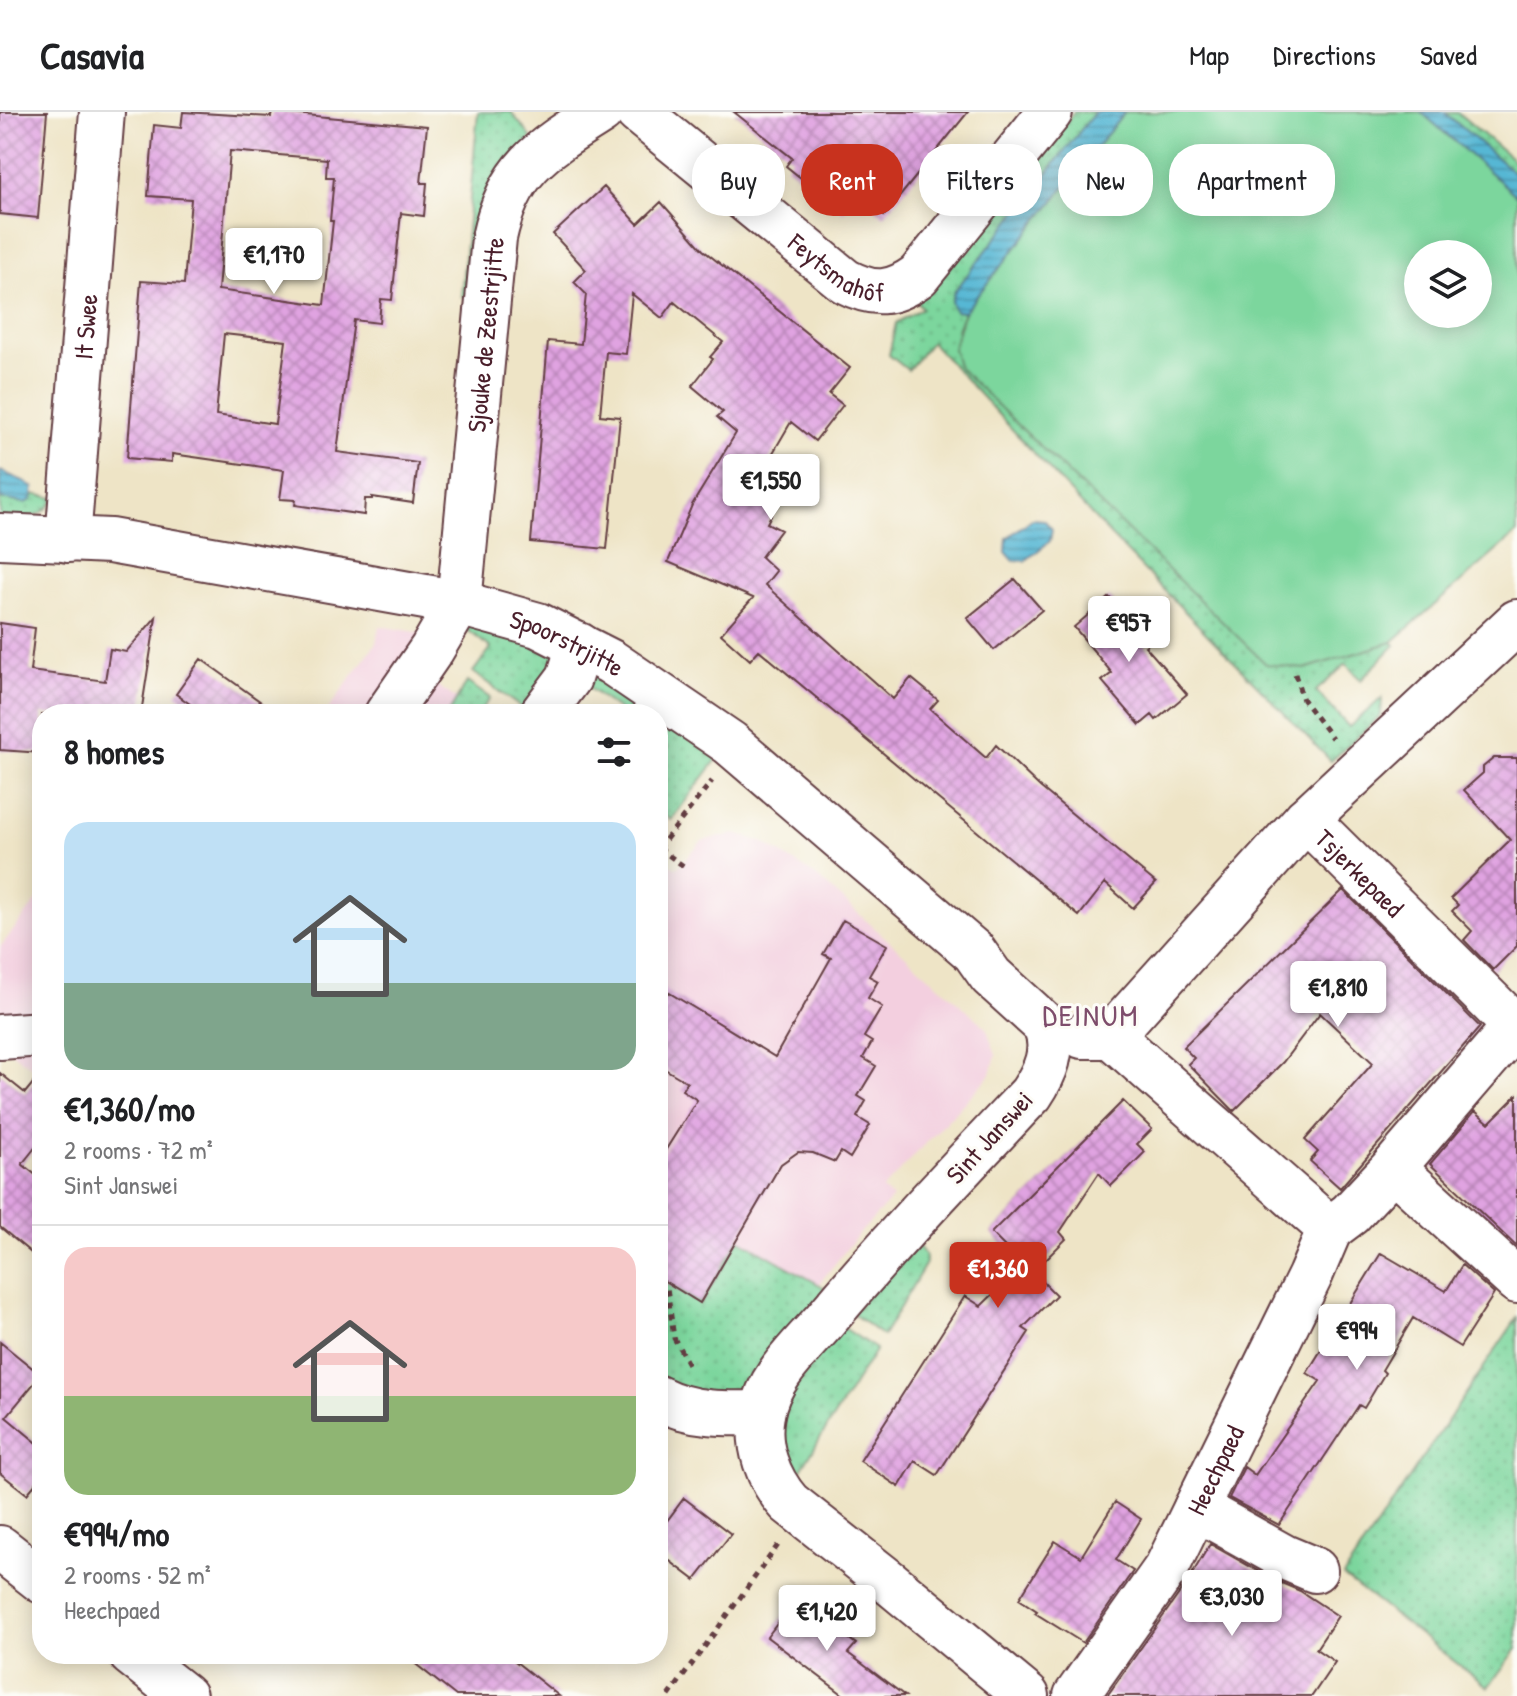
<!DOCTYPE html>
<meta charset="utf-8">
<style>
:root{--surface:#fff;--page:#f6f6f6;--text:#202124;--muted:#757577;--line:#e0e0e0;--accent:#c8321e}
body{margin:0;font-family:"Patrick Hand",sans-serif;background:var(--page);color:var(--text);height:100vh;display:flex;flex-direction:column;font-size:30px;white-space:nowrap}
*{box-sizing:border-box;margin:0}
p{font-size:26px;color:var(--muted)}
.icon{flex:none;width:44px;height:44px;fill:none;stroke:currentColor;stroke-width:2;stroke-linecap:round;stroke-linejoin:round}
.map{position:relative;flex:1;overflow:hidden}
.sheet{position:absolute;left:32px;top:592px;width:636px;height:960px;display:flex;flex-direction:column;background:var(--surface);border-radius:32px;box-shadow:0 4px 20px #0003}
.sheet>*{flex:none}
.hud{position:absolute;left:692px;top:32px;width:704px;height:72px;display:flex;gap:16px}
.tools{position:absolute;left:1404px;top:128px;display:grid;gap:16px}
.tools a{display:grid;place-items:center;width:88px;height:88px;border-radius:50%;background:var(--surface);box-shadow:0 4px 20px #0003;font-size:40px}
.price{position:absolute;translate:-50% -68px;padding:0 18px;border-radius:8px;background:#fff;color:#222;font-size:26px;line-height:52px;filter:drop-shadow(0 2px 4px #0008)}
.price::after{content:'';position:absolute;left:50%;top:48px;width:24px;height:18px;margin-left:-12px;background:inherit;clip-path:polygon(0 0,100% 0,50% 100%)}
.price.active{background:var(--accent);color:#fff}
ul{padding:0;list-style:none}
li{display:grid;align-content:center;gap:16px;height:424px;padding:0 32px}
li+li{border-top:2px solid var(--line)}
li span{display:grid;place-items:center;height:248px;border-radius:24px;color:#555}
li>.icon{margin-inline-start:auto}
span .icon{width:144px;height:144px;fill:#fffc;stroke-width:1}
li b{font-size:34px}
h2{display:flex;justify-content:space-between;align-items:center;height:96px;padding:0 32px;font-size:34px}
.chip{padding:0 28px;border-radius:32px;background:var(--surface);box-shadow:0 4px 20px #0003;font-size:28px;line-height:72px}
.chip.active{background:var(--accent);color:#fff}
header{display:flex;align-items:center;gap:48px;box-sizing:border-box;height:112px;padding:0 40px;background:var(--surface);border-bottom:2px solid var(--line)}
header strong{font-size:38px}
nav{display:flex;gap:44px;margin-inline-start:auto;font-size:28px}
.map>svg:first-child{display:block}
.built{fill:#f3cfdf}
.grass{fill:url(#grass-dots);stroke:#637a64;stroke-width:2}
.pitch{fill:#7cd69d;stroke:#637a64;stroke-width:2;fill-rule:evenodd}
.water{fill:url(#water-rules);stroke:#506b80;stroke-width:2}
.building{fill:url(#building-cross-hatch);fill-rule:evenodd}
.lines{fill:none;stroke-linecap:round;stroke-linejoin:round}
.minor-casing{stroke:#633d42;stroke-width:48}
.path{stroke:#633d42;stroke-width:5;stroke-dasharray:6 6;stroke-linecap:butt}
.minor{stroke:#fff;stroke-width:44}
.labels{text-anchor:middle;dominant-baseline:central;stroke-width:6;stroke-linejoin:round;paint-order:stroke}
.street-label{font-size:26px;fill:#4a1f2b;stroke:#fdfcf7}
.quarter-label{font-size:30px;letter-spacing:2px;fill:#7e4d6b;stroke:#fdfcf7}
</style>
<header>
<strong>Casavia</strong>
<nav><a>Map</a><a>Directions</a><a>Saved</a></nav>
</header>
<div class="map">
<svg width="1517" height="1584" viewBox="0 0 1517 1584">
<defs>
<pattern id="grass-dots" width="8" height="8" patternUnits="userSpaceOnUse" patternTransform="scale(2)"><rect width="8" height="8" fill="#7cd69d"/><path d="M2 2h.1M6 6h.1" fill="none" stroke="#6db787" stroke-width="1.8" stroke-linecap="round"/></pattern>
<pattern id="water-rules" width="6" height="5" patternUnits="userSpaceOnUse" patternTransform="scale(2)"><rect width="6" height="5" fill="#56b7d4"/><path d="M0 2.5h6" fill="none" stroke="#4994ac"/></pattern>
<pattern id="building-cross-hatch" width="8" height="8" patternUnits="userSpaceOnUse" patternTransform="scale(2)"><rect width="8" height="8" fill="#e0a3e1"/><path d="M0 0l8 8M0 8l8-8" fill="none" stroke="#b884b7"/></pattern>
</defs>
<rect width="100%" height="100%" fill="#fdfcf7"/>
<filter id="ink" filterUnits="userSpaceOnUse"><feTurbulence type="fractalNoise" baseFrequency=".0125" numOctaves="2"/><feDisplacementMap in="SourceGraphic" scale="16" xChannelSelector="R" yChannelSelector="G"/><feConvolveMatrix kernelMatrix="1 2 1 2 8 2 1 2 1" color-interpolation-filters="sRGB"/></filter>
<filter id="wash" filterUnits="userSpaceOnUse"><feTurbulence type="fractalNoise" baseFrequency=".006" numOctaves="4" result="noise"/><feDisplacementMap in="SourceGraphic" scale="32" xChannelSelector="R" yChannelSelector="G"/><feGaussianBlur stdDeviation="1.8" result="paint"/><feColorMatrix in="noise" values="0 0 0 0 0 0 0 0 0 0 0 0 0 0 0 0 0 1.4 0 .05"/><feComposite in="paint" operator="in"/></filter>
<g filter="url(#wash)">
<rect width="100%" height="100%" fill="#eee4c6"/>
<path class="built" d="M379 514 460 527 431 569 458 588 448 602H325L376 531Z
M735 722 763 730 816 764 986 915 996 943 991 962 882 1078 893 1086 857 1124 818 1173 739 1127 701 1192 658 1167V749L660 747 677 756 702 729Z
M40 785H42V962L1 933 0 914V835Z"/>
<path class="grass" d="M478 0H511L531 25 470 185 461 184Z
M1074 0H1095L954 180 951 190 955 199 964 200 957 217 1304 557 1392 530 1395 533 1361 568 1346 552 1316 579 1349 615 1382 586 1381 603 1331 649 1110 423 931 230 908 258 889 243 896 211 922 196 916 189 941 166Z
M1444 0H1457L1517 51V63Z
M33 382 55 386C43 409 23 405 0 406V387L25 391 32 388Z
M467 508 559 541 524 598 473 560 491 536 466 517Z
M590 557 721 642 671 708 658 698V648L668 635 658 628V602H624L585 573Z
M467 570 490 586 478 602H448Z
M739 1127 827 1177 754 1268C720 1292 692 1281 658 1264V1167L701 1192Z
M915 1129 924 1142 926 1151 883 1224 852 1201Z
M1517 1206V1537L1488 1575 1343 1464Z
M841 1214 876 1237 800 1359 799 1364 802 1367 795 1379 778 1341 782 1292Z"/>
<path class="pitch" d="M1125 0H1421L1517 84V421L1392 530 1304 557 1266 552 959 256 953 237 964 200ZM1418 142H1478V202H1418Z"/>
<path class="water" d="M1095 0H1125L964 200 955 199 951 190 954 180Z
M1421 0H1444L1517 63V84Z
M0 359 26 370 34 376 32 388 25 391 0 387Z
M1032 407 1044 408 1052 417 1050 429 1025 449 1013 448 1006 440 1007 426Z"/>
<g id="blocks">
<path class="building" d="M0 0H47L38 106 0 102Z
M183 0 271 5 272 0 427 14 421 71H427L424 104 401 101 392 188 381 187 379 211 354 208 337 340 418 351 413 391 372 385V387H365L364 403 295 393 296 388 280 387 284 358 172 342V350L127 346 141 169 184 172 191 87 148 84 154 13 181 16ZM230 39 327 47 326 65H334L330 109H333L324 193 218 178ZM224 222 286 229 275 312 216 303Z
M734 0H968L884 104 858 83 843 100 786 54 792 46Z
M604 75 638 112 661 90 703 138 850 256 829 282 843 293 815 329 791 310 750 380 776 393 767 411 781 418 761 445 776 459 765 473 893 587 911 566 938 588 930 597 986 646 996 633 1040 675 1156 771 1133 796 1105 771 1079 804 759 538 750 548 721 522 753 486 668 450 692 393 736 321 717 305 723 300 692 274 713 247 710 245 723 230 674 190 662 206 632 182 626 242 606 240 600 303 620 305 607 437 531 430 548 229 581 232 586 182 574 170 586 158 553 122Z
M1015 467 1042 498 994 538 967 506Z
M1109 485 1148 532 1145 534 1187 582 1156 608 1152 603 1140 613 1102 569 1112 561 1074 515Z
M156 505 141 602H42V641L0 638V511L35 516 30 559 105 569 110 537 126 540Z
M201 547 278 602H204L176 582Z
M1494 646H1517V834L1493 858 1464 828 1472 819 1452 799 1458 793 1451 786 1510 728 1464 678 1483 661V655Z
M1343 778 1480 915 1340 1076 1310 1049 1318 1040 1305 1028 1373 951 1320 901 1283 950 1234 999 1188 952 1194 946 1183 935Z
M843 808 887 833 869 864 878 869 868 886 882 895 864 925 872 930 863 946 876 954 858 984 866 989 857 1005 870 1013 850 1046 841 1040 835 1050 813 1041 798 1040 781 1052 700 1191 658 1165V1050L697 988 682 978 687 970 658 953V874L775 945 831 846 823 842Z
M42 960V1027L22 1052 42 1068V1150L0 1115V961L25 981Z
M1517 983V1135L1430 1052 1475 999 1489 1011Z
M1123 989 1152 1017 1137 1032 1145 1040 1111 1074 1099 1061 1060 1120 1066 1127 1033 1160 1056 1183 1023 1216 1029 1220 937 1363 915 1349 899 1375 860 1349 965 1184 981 1194 1023 1153 991 1121Z
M1381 1141 1446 1179 1462 1153 1494 1182 1460 1235 1413 1206 1382 1258 1385 1261 1364 1296 1359 1293 1279 1413 1229 1386 1244 1355 1255 1363 1320 1269 1307 1261Z
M0 1230 41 1263 6 1305 42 1335V1364L27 1382 0 1361Z
M684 1386 731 1422 695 1468 658 1440V1421Z
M1115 1390 1141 1407 1116 1448 1133 1459 1083 1531 1035 1501 1037 1499 1019 1487 1055 1429 1081 1445Z
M1210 1432 1272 1467 1300 1479 1338 1504 1316 1537 1335 1550 1312 1584H1107L1188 1469Z
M796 1487 856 1532 848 1541 905 1584H845L767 1525Z
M403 1542H506L559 1584H456Z"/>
</g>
</g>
<g filter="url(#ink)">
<use href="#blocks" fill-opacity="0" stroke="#633d42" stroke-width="2"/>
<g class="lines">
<g class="minor-casing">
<g id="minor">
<path id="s1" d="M638 0 845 169C874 184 891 183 918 164L1050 0"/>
<path id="s2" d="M0 424 110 429 459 491 538 513 611 550 730 631 974 840 991 864 1045 913C1056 938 1045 961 1031 982 961 1056 891 1129 826 1207 802 1235 768 1264 762 1302 756 1334 768 1367 789 1391L888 1469 1027 1584"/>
<path id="s3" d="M68 428 102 0"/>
<path id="s4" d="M387 602 432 537 459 491 494 126C509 55 544 36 601 0"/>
<path d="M542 602 569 566 579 533"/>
<path id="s5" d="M1306 707 1517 916"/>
<path d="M1082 924H1111L1306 707 1517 510"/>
<path d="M0 925 42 922"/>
<path d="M1393 1056 1515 914"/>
<path d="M1330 1117 1350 1102 1393 1056 1517 1169"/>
<path d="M658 1286C691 1303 725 1302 762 1301"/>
<path d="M1196 1396 1284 1445 1315 1458"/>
<path d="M0 1436 42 1469"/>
<path d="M131 1542 184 1584"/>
<path id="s6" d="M1076 1584 1167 1455 1310 1164 1330 1117 1111 924"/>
</g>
</g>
<path class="path" d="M1295 562 1303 588 1332 626
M659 736 686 756
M658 737 712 669
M658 1171 667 1176 674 1226 688 1252
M669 1584 778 1433"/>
<use href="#minor" class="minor"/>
</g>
</g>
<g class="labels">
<g class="street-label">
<text stroke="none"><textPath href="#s1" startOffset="254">Feytsmahôf</textPath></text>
<text stroke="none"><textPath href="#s3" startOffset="214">It Swee</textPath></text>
<text stroke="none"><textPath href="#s4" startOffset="402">Sjouke de Zeestrjitte</textPath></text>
<text stroke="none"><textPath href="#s2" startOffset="580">Spoorstrjitte</textPath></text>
<text stroke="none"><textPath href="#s5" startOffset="76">Tsjerkepaed</textPath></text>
<text transform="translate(989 1025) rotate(-48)">Sint Janswei</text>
<text stroke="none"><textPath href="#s6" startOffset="266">Heechpaed</textPath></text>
</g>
<g class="quarter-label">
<text x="1091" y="903">DEINUM</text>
</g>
</g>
</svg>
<div class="tools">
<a><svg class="icon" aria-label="layers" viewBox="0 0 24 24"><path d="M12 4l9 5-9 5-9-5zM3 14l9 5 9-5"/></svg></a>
</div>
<b class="price" style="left:274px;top:184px">€1,170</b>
<b class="price" style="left:771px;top:410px">€1,550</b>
<b class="price" style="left:1129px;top:552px">€957</b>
<b class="price" style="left:1338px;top:917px">€1,810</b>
<b class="price active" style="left:998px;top:1198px">€1,360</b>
<b class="price" style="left:1357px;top:1260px">€994</b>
<b class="price" style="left:1232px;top:1526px">€3,030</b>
<b class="price" style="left:827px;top:1541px">€1,420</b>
<div class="hud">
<a class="chip">Buy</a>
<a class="chip active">Rent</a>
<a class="chip">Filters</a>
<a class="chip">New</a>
<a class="chip">Apartment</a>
</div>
<section class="sheet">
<h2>8 homes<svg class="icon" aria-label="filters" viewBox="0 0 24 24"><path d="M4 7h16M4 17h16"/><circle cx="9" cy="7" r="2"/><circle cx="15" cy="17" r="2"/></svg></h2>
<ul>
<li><span style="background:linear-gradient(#bfe0f5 65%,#7fa58c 0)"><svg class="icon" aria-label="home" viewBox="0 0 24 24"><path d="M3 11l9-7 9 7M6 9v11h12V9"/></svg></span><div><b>€1,360/mo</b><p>2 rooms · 72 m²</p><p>Sint Janswei</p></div></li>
<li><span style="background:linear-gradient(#f6c9c9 60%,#8fb573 0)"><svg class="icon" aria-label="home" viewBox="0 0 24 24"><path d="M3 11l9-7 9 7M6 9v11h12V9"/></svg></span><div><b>€994/mo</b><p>2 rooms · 52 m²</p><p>Heechpaed</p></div></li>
</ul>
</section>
</div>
